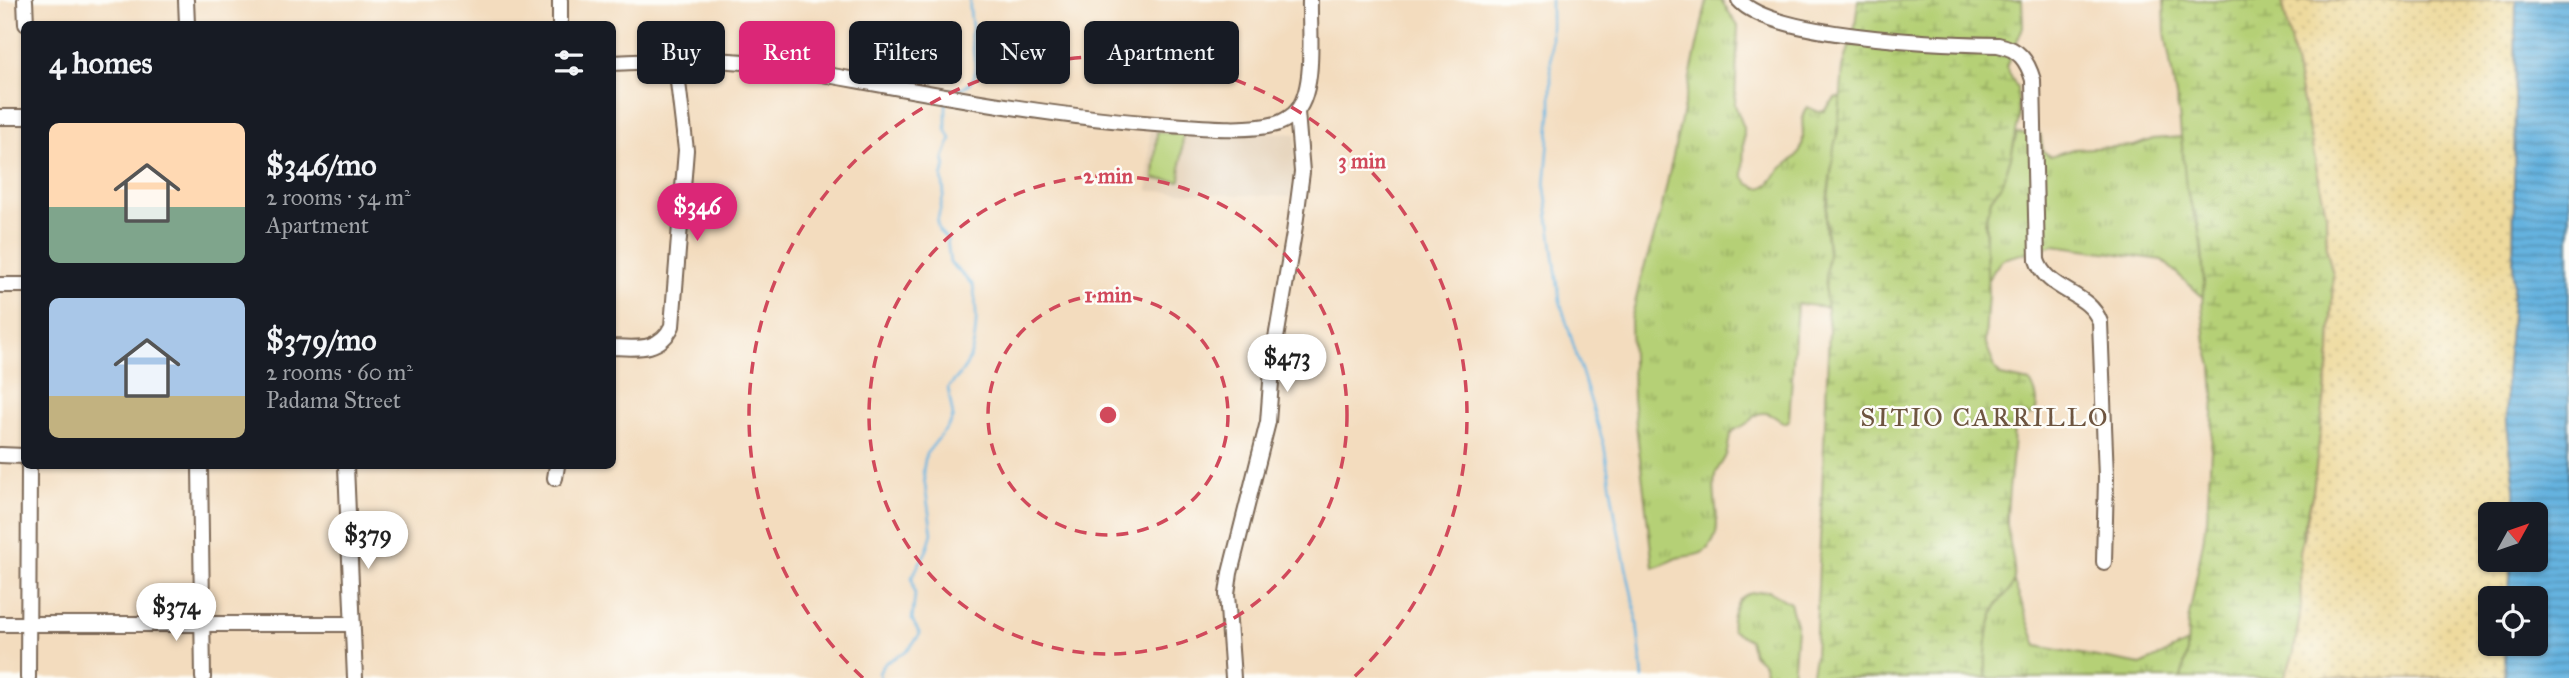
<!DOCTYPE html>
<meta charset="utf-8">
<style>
:root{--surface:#171b24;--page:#20242c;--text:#f1f3f6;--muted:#9ea1a6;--accent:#db2777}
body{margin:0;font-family:"IM FELL Great Primer",serif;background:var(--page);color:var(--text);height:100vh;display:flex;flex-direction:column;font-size:26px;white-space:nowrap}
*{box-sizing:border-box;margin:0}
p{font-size:23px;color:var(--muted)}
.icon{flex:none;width:38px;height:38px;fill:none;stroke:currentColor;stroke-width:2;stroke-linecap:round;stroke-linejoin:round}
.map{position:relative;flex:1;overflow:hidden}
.details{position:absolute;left:21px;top:21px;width:595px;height:448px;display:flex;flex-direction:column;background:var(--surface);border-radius:10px;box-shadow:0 2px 5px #0004}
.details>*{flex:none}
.guide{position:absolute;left:637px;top:21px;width:665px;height:63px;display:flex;gap:14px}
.needle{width:46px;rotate:50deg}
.buttons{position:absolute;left:2478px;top:502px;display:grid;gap:14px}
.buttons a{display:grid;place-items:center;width:70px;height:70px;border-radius:10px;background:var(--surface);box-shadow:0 2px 5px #0004;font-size:35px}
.price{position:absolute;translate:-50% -60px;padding:0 16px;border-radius:24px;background:#fff;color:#222;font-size:23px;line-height:46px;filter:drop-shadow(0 2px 4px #0008)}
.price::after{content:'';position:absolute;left:50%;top:42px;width:21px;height:16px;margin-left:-10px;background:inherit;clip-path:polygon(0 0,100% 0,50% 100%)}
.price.on{background:var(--accent);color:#fff}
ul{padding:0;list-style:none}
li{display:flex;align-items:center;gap:21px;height:175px;padding:0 28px}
li span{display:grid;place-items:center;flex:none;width:196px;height:140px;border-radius:10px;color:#555}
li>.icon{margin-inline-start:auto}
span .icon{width:84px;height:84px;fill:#fffc;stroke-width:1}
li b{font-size:30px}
h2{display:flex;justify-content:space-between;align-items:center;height:84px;padding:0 28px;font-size:30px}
.tag{padding:0 24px;border-radius:10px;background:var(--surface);box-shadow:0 2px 5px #0004;font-size:24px;line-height:63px}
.tag.on{background:var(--accent);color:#fff}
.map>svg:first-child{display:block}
.built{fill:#e2cdb2}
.grass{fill:url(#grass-tufts);stroke:#787d4a;stroke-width:2}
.wetland{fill:url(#wetland-marsh);stroke:#787d4a;stroke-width:2}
.sand{fill:url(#sand-dots);stroke:#94825e;stroke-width:2}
.pitch{fill:#b5d076;stroke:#787d4a;stroke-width:2}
.water{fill:url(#water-rules);stroke:#506e7e;stroke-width:2}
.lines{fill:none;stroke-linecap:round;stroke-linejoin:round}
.stream{stroke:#65b2df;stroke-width:2.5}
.minor-casing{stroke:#7b6856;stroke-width:18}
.minor{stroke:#fff;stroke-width:14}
.ring{fill:none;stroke:#d1495b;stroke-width:3.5;stroke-dasharray:12 9}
.labels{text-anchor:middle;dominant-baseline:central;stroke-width:5;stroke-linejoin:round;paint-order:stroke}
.neighbourhood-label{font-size:26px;letter-spacing:2px;fill:#6e5540;stroke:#fdfcf7}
.centre{fill:#d1495b;stroke:#fdfcf7;stroke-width:3.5}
.ring-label{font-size:21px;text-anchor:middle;font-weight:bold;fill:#d1495b;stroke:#fdfcf7;stroke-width:5;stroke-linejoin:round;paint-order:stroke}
</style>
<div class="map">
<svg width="2569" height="678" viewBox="0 0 2569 678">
<defs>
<pattern id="grass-tufts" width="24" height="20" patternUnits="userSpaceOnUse" patternTransform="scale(1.75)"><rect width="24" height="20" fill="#b5d076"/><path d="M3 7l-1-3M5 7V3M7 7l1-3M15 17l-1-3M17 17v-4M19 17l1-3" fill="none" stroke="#94a960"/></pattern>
<pattern id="wetland-marsh" width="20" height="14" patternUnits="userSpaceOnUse" patternTransform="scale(1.75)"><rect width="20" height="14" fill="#b5d076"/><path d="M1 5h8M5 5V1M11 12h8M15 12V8" fill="none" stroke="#94a960"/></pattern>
<pattern id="sand-dots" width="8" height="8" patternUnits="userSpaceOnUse" patternTransform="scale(1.75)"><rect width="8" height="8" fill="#eeda9e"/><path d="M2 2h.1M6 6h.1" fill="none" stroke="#cdbb88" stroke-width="1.8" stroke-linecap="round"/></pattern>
<pattern id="water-rules" width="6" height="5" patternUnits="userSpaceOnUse" patternTransform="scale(1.75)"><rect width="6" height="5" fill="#65b2df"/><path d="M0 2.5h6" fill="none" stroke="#5491b4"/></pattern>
</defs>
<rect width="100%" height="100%" fill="#fdfcf7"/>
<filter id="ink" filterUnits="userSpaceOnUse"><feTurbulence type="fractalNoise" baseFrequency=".0143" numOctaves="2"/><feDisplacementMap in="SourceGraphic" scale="14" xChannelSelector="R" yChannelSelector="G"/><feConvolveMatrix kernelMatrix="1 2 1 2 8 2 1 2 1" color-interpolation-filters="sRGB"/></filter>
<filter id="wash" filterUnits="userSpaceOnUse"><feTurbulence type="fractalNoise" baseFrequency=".00686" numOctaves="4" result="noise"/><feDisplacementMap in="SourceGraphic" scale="28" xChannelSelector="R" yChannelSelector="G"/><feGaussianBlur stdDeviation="1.57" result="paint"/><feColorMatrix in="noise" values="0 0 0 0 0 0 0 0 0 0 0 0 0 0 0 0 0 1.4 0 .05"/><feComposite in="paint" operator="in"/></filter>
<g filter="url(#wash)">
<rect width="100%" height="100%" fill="#f3dcbe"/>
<path class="built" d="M1150 125 1296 134 1292 197 1148 191Z"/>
<path class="grass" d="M1707 0H1721L1738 26 1735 105 1744 128 1743 176 1749 184 1758 188C1769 187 1772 180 1778 172 1785 163 1797 160 1801 149 1807 133 1797 118 1807 107L1819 112 1824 111 1836 97 1841 98C1838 140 1828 180 1825 221 1825 232 1828 243 1828 254 1828 272 1825 289 1827 307L1797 304 1789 420 1786 423C1777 421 1773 412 1763 413 1753 413 1752 420 1746 425 1741 428 1736 427 1732 432 1728 437 1729 446 1727 452 1725 461 1717 467 1715 476 1710 500 1729 535 1703 552 1696 557 1686 555 1677 558 1668 561 1664 566 1653 567L1633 399 1631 320 1642 274 1659 220Z
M2017 133 2040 134 2043 151 2050 156 2073 149 2134 146 2153 139 2181 137 2188 195 2200 233 2204 281 2203 297 2162 260 2054 245 2002 259 1986 282V216L1991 199 2003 182Z
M2014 582 2037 646 2141 665 2187 643V655L2181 678H1986C1985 653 1986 627 1997 605 2002 597 2009 591 2014 582Z
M1769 591 1790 603 1797 628 1793 678H1766L1764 664 1753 654 1749 640 1732 630C1730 620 1736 599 1746 595 1752 592 1762 592 1769 591Z"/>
<path class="wetland" d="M1858 0H2022L2023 27 2006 67 2017 88 2019 118 2011 157 2003 182 1991 199 1985 222 1988 293 1985 341 1996 370 2001 376 2030 382C2036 391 2040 405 2034 414L2019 419 2013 424C2016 458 2006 491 2007 525 2008 540 2018 571 2013 584 2010 593 2001 597 1997 605 1986 627 1985 653 1986 678H1811L1815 656 1829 330 1825 291 1828 253 1826 217 1834 147 1838 131 1843 68 1855 26Z
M2164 0H2282L2326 213 2327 250 2333 274 2330 353 2313 492 2303 531 2300 556 2301 608 2294 653 2284 678H2181L2187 655 2188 622 2207 520 2214 397 2212 366 2206 343 2202 304 2204 281 2202 249 2198 224 2186 188 2179 114 2165 32Z"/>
<path class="sand" d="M2282 0H2516L2513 289 2506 378 2507 424 2515 488V514H2490V560H2512L2508 598H2490V644H2506L2504 678H2284L2294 653 2301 608 2300 552 2313 492 2330 353 2333 274 2327 250 2326 213Z"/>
<path class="pitch" d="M1157 132 1183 134 1180 181 1154 179Z"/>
<path class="water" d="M2516 0H2569V678H2504L2506 644H2536V598H2508L2512 560H2536V514H2515V487L2507 424 2506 378 2513 289Z"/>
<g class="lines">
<path class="stream" d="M1551 0V114L1545 188 1560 301 1604 445 1616 520 1636 614 1643 678
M951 90C985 86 975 62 971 39 970 31 973 35 972 27 971 17 969 11 970 0
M880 678 879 673 885 663 908 650 920 634 912 620 915 595 912 577 927 550 932 533 923 471 926 454 950 424 953 416 948 388C954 381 961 374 966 366 978 344 978 309 973 285L950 263 947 239 939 231 937 222 944 193 942 176 946 167 944 158 951 139 946 129V101"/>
</g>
</g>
<g filter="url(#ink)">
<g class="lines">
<g class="minor-casing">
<path id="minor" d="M25 0 26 24
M186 0 187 24
M1739 0C1772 38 1945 44 1998 45 2019 49 2027 60 2033 80L2037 260C2047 292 2089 291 2100 322L2106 477 2104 562
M560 24V0
M612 63 701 59 759 63C895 86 1032 116 1170 125 1199 127 1248 132 1276 124 1283 122 1289 118 1294 114 1317 93 1309 29 1310 0
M0 117H24
M0 285H24
M612 347C636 348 660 352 672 326L686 150 678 82 682 60
M0 455 24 456
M200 466 203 678
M346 466 355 678
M555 478 557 466
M0 624H353
M28 678 29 466
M1233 678 1227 594 1230 573 1268 422 1273 356 1294 233 1302 172 1297 112"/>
</g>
<use href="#minor" class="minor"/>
</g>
</g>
<g class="ring">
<circle cx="1108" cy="415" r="120"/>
<circle cx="1108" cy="415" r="239"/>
<path d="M863 678A359 359 0 1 1 1353 678"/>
</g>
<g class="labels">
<g class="neighbourhood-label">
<text x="1985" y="417">SITIO CARRILLO</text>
</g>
</g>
<circle cx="1108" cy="415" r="10" class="centre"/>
<g class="ring-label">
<text x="1362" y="168">3 min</text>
<text x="1108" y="183">2 min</text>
<text x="1108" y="302">1 min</text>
</g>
</svg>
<div class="buttons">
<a><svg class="needle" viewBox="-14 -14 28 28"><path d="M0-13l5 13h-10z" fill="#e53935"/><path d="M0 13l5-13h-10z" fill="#9ea1a6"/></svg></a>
<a><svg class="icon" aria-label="locate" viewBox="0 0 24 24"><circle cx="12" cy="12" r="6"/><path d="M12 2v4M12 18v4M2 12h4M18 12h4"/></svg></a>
</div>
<b class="price on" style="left:697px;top:243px">$346</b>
<b class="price" style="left:1287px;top:394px">$473</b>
<b class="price" style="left:368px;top:571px">$379</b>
<b class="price" style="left:176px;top:643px">$374</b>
<div class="guide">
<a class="tag">Buy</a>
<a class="tag on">Rent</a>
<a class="tag">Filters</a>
<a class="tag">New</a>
<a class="tag">Apartment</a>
</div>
<section class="details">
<h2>4 homes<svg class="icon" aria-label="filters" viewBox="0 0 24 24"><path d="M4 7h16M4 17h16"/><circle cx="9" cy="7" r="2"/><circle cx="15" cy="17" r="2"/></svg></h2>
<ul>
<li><span style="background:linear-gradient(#ffd9b3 60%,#7fa58c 0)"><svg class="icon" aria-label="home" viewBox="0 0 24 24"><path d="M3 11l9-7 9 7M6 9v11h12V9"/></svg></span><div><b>$346/mo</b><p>2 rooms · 54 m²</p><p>Apartment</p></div></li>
<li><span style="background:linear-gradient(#a9c7e8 70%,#c2b280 0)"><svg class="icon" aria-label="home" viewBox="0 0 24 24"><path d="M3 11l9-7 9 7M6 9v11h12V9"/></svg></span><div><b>$379/mo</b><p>2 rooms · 60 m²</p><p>Padama Street</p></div></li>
</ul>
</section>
</div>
